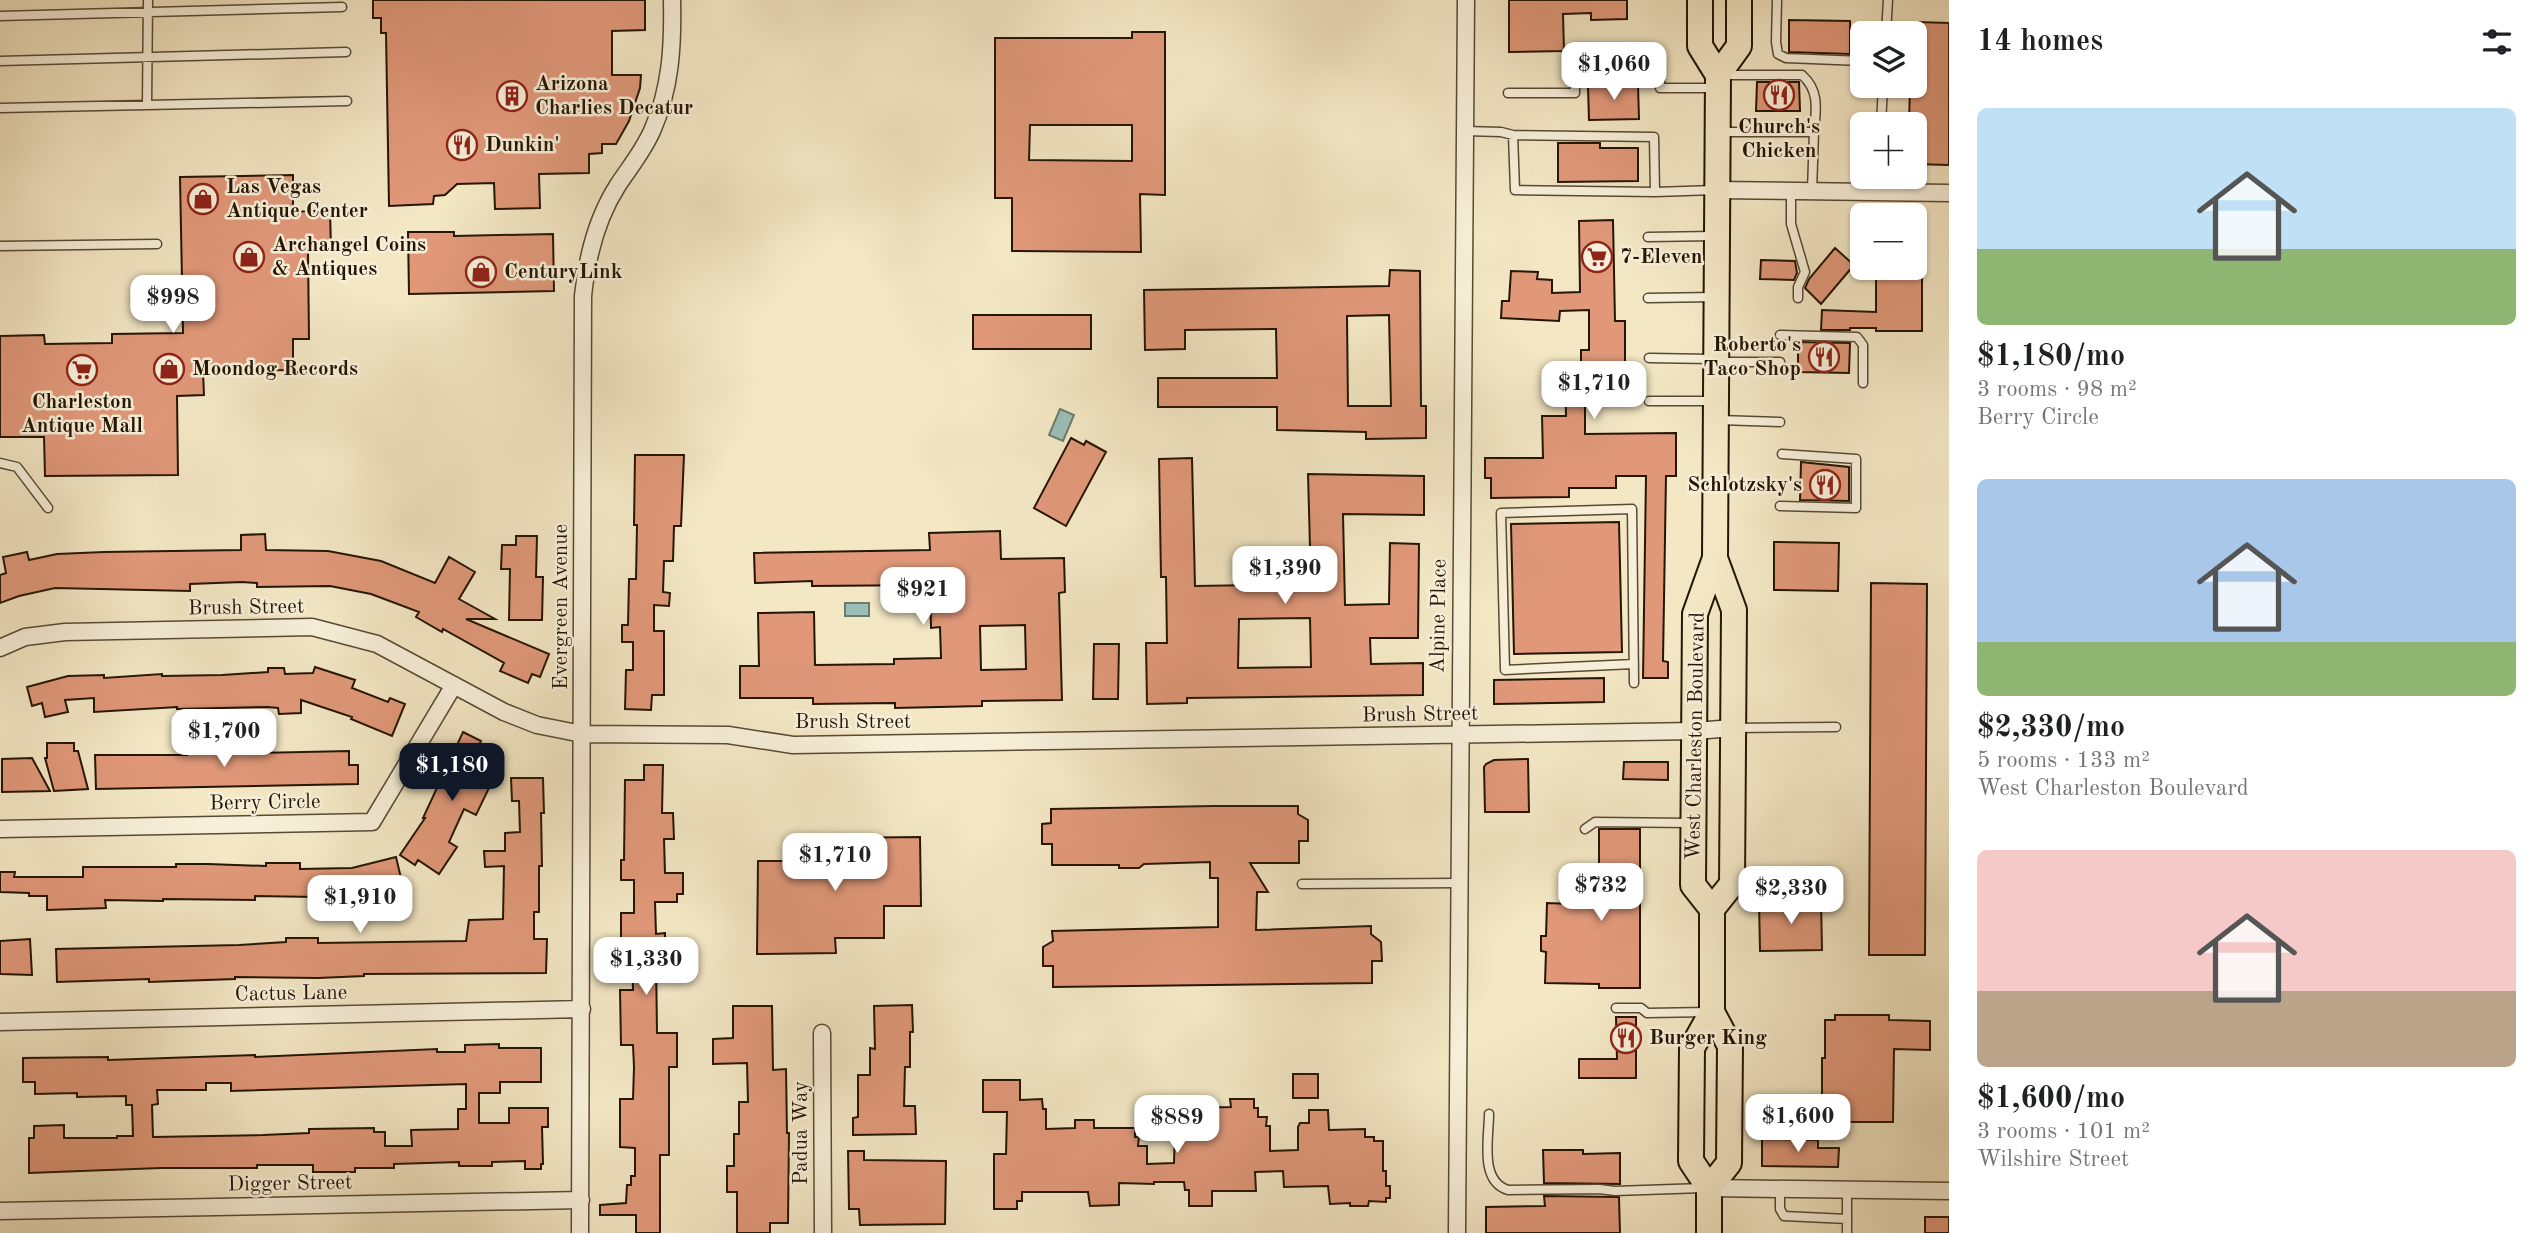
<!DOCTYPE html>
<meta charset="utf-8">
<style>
:root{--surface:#fff;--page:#f2f2f2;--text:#202124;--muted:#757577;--accent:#111827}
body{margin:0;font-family:"Old Standard TT",serif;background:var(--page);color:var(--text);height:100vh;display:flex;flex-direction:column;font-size:26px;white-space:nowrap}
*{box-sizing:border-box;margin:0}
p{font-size:23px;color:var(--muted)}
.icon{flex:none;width:38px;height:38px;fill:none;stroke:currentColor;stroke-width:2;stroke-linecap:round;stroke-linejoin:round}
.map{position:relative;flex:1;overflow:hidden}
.panel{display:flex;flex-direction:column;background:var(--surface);width:595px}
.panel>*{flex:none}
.controls{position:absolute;left:1850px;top:21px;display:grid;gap:14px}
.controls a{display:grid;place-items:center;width:77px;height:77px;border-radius:10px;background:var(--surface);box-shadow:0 2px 5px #0004;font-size:35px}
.price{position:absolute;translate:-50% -60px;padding:0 16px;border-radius:14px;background:#fff;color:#222;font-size:23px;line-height:46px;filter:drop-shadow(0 2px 4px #0008)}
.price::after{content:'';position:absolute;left:50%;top:42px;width:21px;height:16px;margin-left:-10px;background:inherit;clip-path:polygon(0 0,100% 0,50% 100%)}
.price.active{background:var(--accent);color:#fff}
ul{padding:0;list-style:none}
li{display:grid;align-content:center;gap:14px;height:371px;padding:0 28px}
li span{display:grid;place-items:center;height:217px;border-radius:10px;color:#555}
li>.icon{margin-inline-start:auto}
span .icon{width:126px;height:126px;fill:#fffc;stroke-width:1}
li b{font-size:30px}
h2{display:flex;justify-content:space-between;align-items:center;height:84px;padding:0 28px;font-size:30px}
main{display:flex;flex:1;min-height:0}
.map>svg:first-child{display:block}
.water{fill:#9bbfb6;stroke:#6c7b6e;stroke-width:2}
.building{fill:#e09879;stroke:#251503;stroke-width:2;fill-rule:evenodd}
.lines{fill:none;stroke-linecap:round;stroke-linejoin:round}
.lane-casing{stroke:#584a33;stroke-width:11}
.street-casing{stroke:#584a33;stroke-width:19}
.primary-casing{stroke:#251503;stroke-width:28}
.lane{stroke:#f7efd9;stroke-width:8}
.street{stroke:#f7efd9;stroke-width:16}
.primary{stroke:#f3e7c4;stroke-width:24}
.labels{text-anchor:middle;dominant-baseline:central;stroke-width:5;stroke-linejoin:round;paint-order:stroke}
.poi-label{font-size:21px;font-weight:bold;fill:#251503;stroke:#f7efd9;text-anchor:start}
.street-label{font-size:21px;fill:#251503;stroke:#f7efd9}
</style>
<main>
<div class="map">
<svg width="1949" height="1233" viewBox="0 0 1949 1233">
<rect width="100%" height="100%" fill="#f3e7c4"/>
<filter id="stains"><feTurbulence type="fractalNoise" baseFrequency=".00286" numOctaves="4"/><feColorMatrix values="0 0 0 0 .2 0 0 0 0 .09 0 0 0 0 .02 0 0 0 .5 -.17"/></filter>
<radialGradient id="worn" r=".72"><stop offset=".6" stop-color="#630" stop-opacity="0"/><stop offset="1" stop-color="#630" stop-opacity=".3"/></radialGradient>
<path class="water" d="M1060 409 1074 415 1063 441 1049 435Z
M845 603H869V616H845Z"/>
<path class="building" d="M373 0H645V30L612 31V75H641L640 88 629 121 616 144H602V153L589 154V173L539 174 540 208 495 209 494 183 457 184 445 195 434 196 433 204 389 206 386 33H381V18H373Z
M1509 0H1627V19L1591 20V13L1563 14 1564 51 1509 52Z
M1789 20 1850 21V54L1789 52Z
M1917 22 1949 23V165L1914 164V124H1909L1910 86H1914V28L1917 27Z
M1132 32H1165V195L1140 194 1141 252 1012 251V198H995V38H1132ZM1030 125H1132V161L1029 160Z
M1757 82H1799L1800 111H1756Z
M1638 85 1639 119 1589 120 1588 86Z
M1558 143H1600V148H1638V181L1558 182Z
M293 175V212L330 210 331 250H308L309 339H293V370L203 371 204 395 177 396 178 475 45 476 44 437H0V336L44 335 45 344 112 343V334L183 333 180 177Z
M1613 220 1615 321H1625V397L1585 398V434L1676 433V476H1666L1663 661 1668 662V678H1643L1646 476H1616V488H1569V497L1491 498V478H1485V458H1543L1542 416H1566L1565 366H1581V350H1589V310L1560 311 1559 321 1501 318 1502 301H1509L1511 271 1538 272 1537 279 1552 280V293L1580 292 1579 221Z
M408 232H454V236L553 234 554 291 409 294Z
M1835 248 1854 265 1821 304 1805 288 1809 279Z
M1761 260 1795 261 1797 273 1794 280 1760 279Z
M1876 268H1922V331H1876V328H1850V330H1821L1822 310 1876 312Z
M1390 270 1420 271 1421 406H1426V438L1366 439V432L1277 430V407H1158V378H1277L1276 329 1185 330V349L1145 350 1144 290 1389 286ZM1389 315 1391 406H1348L1347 316Z
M973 315H1091V349H973Z
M1798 342 1850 343 1849 373 1798 372Z
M1071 438 1084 445 1086 441 1106 452 1066 526 1034 508Z
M635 455H684L681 526H674L673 561H664L663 592 670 593 669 606 654 605V631H664V695H652L651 710 625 709 626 670H633V642H622V625H628L629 579H636L637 525H634Z
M1192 458 1195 586 1311 584 1308 474 1424 476V515L1343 514 1345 605 1389 604 1390 543 1419 544 1418 638H1370L1371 664 1423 663V695L1187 698V703L1147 704 1146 643H1167L1166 577H1161L1159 459ZM1310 618 1311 667 1238 668 1239 619Z
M1801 462 1849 467V501L1800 500Z
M1619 522 1622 652 1514 654 1511 524Z
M1000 531 1001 559 1064 558 1065 592 1059 593 1062 700 982 701V706L895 708V703L813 704V698H740V666H759L758 613 814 612 815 665 894 664V659L941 658 940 627 931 628 930 585 812 586V581L755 583 754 553 930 550 929 533ZM1025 625 1026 669 981 670 980 626Z
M265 534 266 550 328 551 381 561 435 583 449 557 475 572 459 599 495 619H466L549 654 540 677 532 674 528 683 500 671 504 663 443 629 442 632 416 617 419 612 371 594 330 586 257 587V583L242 582 190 584V591L55 588 19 596 0 603V575L6 573 3 557 27 552 29 560 57 554 104 552 241 550V535Z
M516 536H537L536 577H543L542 620H509L510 569H501L502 545H516Z
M1774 542 1839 543 1838 591 1774 590Z
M1871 583 1927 584 1925 955H1869Z
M1094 644H1119L1118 699H1093Z
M315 667 355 680 352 688 388 702 390 698 405 704 392 736 351 719 352 717 301 700V713L279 714 278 708 267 707 177 709V707L94 712V698L65 700 68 712 45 717 42 703 32 706 27 687 68 676 104 675V678L162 674V676L222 675 268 672V668H284L285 674 313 673Z
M1604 678V702L1494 704V680Z
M463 732 481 741 478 748 500 759 496 767H499L476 815 464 809 449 842 457 847 439 874 418 860 415 865 400 855 425 818H423Z
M219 742V749H257V753L349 751V765H358V784L96 789 95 755H187V743Z
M47 743H74V751H78L88 789 54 791 45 758H47Z
M32 758 50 791 2 792V759Z
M1528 759 1529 812H1485L1484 767 1486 764 1494 760Z
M1624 762H1668V780L1623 779Z
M644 765H663L662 813H673L674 839H664L665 873H683V894H677V902H655L656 934 665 933V957H656L657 1033H677V1067H669V1155H660V1233H636V1215H600V1205L626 1203 627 1185H631V1176H635V1148L620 1147V1099H633L634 1067 633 1045H621L620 990H633L632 958H621V913H634V880H621V860H624L625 780H644Z
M511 778H543L544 813H541L542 866H539V912H534V939H547L546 973 364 974V976L318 978 235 977V979L149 982V979L57 982 56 949 239 945 286 942V938H318V943L466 941 469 920 503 919 504 866 485 867 484 851H505V833L520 832 519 801H512Z
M1213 806H1298V814L1308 820V841H1299V863H1250L1268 892H1257L1256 930 1371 926V934L1381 942 1382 961H1372V983L1053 987V966H1043V947L1053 941 1052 931 1218 927V878H1210V862L1144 864 1139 868H1119V865H1052V844H1042V824L1051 823V809Z
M1599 829H1640V988H1599V984L1545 983 1546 952 1541 951V936H1546L1547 903 1599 905Z
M920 837 921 906H884V938H835L836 953 757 954 758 861H789V857H796V845H818V842H834V838Z
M396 857 404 891 358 902 317 903V897L255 896V900L163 899V901L105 900 106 908 47 910V896H29V893L0 892V872H15L14 877H83V867H176V864H208L266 866V863H300V869L352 868Z
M1821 900 1822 950 1760 951 1759 901Z
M30 939 32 975 0 974V941Z
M912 1005 913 1032H910V1067H905L904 1106H915L916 1134 853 1135V1118L858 1117V1075H870V1048L875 1049 874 1006Z
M733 1006H772L773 1070 786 1069 787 1133H789L788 1223H770V1233H737V1192H727V1166H734V1134H739V1102H748L747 1063 713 1064V1039L733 1038Z
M1835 1015H1889V1020L1930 1021V1050L1894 1049 1893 1122H1822V1058H1825V1020H1835Z
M1616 1017H1636V1078H1579V1059H1617Z
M499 1044V1048H541V1082H500V1093H479V1123H509V1108H548V1127H542L543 1164H541V1169H525V1161L492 1162V1166H459V1162L394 1164V1168H355V1172H313V1165H257V1168H161L29 1173V1138H34V1126L64 1125V1138H117V1136H133L132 1105H126V1096L77 1097V1093L35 1094V1082H23V1058L108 1057V1060L255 1055V1057L437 1049V1052H465V1045ZM206 1083H231V1091L466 1084V1109H458V1129L411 1130 412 1146H385V1132H374V1128L309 1129V1133L263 1135 153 1137 152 1105 158 1104 157 1090H206Z
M1293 1074H1318V1098H1293Z
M983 1080H1020V1100L1042 1099 1043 1109H1046V1129L1075 1128V1120H1094V1128H1135V1137H1139L1138 1146H1147V1164L1174 1163 1175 1126H1184L1183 1108 1231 1107 1230 1099H1254V1108H1258V1117H1267L1266 1126H1270V1151L1298 1150V1127L1300 1123H1309V1110H1328L1329 1130 1365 1129V1137H1374V1141H1383V1171H1386V1186H1390V1198H1386V1202L1369 1201 1368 1206H1350V1203L1330 1204 1328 1186 1284 1187 1283 1171 1255 1172 1256 1191H1212V1206H1189V1190H1185L1184 1182H1154V1184L1119 1183V1205L1090 1206 1088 1192H1022V1201H1017V1209H994V1154H1006L1007 1112H983Z
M1762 1139 1818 1140V1148H1839L1838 1167 1762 1166Z
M1543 1150H1583V1154L1620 1153V1184L1544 1183Z
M848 1151H864V1160L946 1161 945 1224 860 1225 859 1209H849Z
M1544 1196 1619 1197 1620 1233H1486V1207L1545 1206Z
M1925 1217H1949V1233H1925Z"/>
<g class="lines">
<g class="lane-casing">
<path id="lane" d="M1777 0 1776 42 1778 54 1786 58 1862 61
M0 16 342 7
M1886 33 1888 0
M0 61 346 52
M1723 75H1802C1820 91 1816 110 1814 132
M1508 93H1575V75H1660V88H1715
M147 104 148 0
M0 108 347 101
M1881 124 1883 86
M1465 131 1501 132 1513 135 1654 137 1655 192
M1721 132H1814L1812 191
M1513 135 1515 190 1655 192 1715 190
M1791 190V224L1805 272 1798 287V298
M1878 192 1879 177
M1648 237 1715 236
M0 246 157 244
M1648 298 1715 297
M1780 335 1857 337 1863 345V383
M1649 358 1712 359
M1720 362H1780
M1649 401H1713
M1719 420 1780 422
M0 463 17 467 48 508
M1780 506 1856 508V459L1782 454
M1634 664 1505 670 1501 513 1632 509 1634 683
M1736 728 1836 727
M1585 829 1595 822 1691 823
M1302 884 1459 883
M1616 1008H1641L1647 1013 1709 1012
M1489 1114C1489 1138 1479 1181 1508 1190L1599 1189 1615 1191 1703 1188
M1780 1189V1209L1784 1216 1847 1219
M1847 1233V1190"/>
</g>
<g class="street-casing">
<path id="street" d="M1718 190 1949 193
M0 648 25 637 65 632 312 627 377 644 504 712 537 725 582 734 728 735 793 745 1695 731 1733 728
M0 829 372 822 454 685
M0 1022 582 1009
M822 1033 823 1233
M1709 1188 1949 1191
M0 1211 581 1200
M580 1233 583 296C587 257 596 219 618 185 630 167 643 151 652 131 671 88 673 46 672 0
M1457 1233 1466 0"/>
</g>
<g class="primary-casing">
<path id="primary" d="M1700 0V46L1718 75
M1712 909 1693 885 1695 614 1715 558 1718 75 1739 46V0
M1709 1188 1729 1163 1730 1046 1712 1012
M1709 1233V1188L1691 1161 1692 1048 1712 1012V909L1732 884 1734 610 1715 558"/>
</g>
<use href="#lane" class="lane"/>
<use href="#street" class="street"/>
<use href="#primary" class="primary"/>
</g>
<defs>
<g id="restaurant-ring" transform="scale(1.575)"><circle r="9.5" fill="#f7efd9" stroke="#8f2418" stroke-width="1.5"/><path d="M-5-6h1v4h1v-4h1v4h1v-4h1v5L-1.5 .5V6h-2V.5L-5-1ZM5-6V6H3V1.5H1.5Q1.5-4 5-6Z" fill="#8f2418"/></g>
<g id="building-ring" transform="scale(1.575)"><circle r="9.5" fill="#f7efd9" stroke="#8f2418" stroke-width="1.5"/><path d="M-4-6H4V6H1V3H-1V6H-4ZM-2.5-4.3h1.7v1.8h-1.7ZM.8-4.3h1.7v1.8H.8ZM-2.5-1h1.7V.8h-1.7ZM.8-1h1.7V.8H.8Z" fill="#8f2418"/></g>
<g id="shop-ring" transform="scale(1.575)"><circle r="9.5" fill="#f7efd9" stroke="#8f2418" stroke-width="1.5"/><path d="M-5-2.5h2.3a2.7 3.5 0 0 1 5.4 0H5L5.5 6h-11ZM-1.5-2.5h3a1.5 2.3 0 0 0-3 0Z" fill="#8f2418"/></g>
<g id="supermarket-ring" transform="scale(1.575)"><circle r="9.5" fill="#f7efd9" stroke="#8f2418" stroke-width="1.5"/><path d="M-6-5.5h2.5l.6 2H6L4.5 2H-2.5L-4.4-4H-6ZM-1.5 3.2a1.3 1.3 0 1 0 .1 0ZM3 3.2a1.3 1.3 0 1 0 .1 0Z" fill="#8f2418"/></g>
</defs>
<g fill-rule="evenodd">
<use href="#restaurant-ring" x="1779" y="95"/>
<use href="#building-ring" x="512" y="96"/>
<use href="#restaurant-ring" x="462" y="145"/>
<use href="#shop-ring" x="203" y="199"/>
<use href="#shop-ring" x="249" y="257"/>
<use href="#supermarket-ring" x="1597" y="257"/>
<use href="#shop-ring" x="481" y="272"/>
<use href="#restaurant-ring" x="1824" y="357"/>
<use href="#shop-ring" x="169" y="369"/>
<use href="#supermarket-ring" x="82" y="370"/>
<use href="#restaurant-ring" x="1825" y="485"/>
<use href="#restaurant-ring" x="1626" y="1038"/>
</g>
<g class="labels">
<g class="poi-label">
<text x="535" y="84">Arizona<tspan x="535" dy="24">Charlies Decatur</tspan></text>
<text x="1779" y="127" text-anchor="middle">Church's<tspan x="1779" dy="24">Chicken</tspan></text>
<text x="485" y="145">Dunkin'</text>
<text x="226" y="187">Las Vegas<tspan x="226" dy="24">Antique Center</tspan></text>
<text x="272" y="245">Archangel Coins<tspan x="272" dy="24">&amp; Antiques</tspan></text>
<text x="1620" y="257">7-Eleven</text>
<text x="504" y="272">CenturyLink</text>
<text x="1801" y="345" text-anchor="end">Roberto's<tspan x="1801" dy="24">Taco Shop</tspan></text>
<text x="192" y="369">Moondog Records</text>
<text x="82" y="402" text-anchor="middle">Charleston<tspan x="82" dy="24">Antique Mall</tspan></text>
<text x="1802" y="485" text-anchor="end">Schlotzsky's</text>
<text x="1649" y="1038">Burger King</text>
</g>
<g class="street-label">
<text transform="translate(561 607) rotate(-90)">Evergreen Avenue</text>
<text transform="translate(246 608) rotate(-1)">Brush Street</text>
<text transform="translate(1439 616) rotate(-89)">Alpine Place</text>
<text transform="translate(1420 715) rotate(-1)">Brush Street</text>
<text x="853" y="722">Brush Street</text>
<text transform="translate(1696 736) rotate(-89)">West Charleston Boulevard</text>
<text transform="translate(265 803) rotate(-1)">Berry Circle</text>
<text transform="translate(291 994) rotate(-1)">Cactus Lane</text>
<text transform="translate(801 1133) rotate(-90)">Padua Way</text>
<text transform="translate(290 1184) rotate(-1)">Digger Street</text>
</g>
</g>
<rect width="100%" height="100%" filter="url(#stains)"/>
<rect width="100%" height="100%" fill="url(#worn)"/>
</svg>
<div class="controls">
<a><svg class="icon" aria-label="layers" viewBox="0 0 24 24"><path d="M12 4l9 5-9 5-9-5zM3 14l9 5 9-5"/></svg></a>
<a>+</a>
<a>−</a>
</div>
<b class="price" style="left:1614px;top:102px">$1,060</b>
<b class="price" style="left:173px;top:335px">$998</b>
<b class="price" style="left:1594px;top:421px">$1,710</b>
<b class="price" style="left:1285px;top:606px">$1,390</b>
<b class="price" style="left:923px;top:627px">$921</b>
<b class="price" style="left:224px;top:769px">$1,700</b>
<b class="price active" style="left:452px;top:803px">$1,180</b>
<b class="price" style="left:835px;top:893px">$1,710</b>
<b class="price" style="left:1601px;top:923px">$732</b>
<b class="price" style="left:1791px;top:926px">$2,330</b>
<b class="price" style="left:360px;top:935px">$1,910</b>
<b class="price" style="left:646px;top:997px">$1,330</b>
<b class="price" style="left:1798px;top:1154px">$1,600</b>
<b class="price" style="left:1177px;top:1155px">$889</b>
</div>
<section class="panel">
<h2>14 homes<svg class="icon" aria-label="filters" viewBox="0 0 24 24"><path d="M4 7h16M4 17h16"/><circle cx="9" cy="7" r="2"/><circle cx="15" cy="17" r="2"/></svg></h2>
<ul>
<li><span style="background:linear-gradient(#bfe0f5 65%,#8fb573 0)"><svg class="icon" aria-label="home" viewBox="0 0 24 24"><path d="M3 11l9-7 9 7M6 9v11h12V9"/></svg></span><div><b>$1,180/mo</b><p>3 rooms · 98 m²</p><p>Berry Circle</p></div></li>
<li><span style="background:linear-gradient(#a9c7e8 75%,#8fb573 0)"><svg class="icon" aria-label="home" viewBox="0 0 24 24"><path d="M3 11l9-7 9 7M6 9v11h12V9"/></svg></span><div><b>$2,330/mo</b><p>5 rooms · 133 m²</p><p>West Charleston Boulevard</p></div></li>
<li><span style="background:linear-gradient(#f6c9c9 65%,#b9a48a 0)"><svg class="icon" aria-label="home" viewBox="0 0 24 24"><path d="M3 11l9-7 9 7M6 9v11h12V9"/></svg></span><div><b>$1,600/mo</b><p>3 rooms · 101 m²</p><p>Wilshire Street</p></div></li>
</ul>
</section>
</main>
